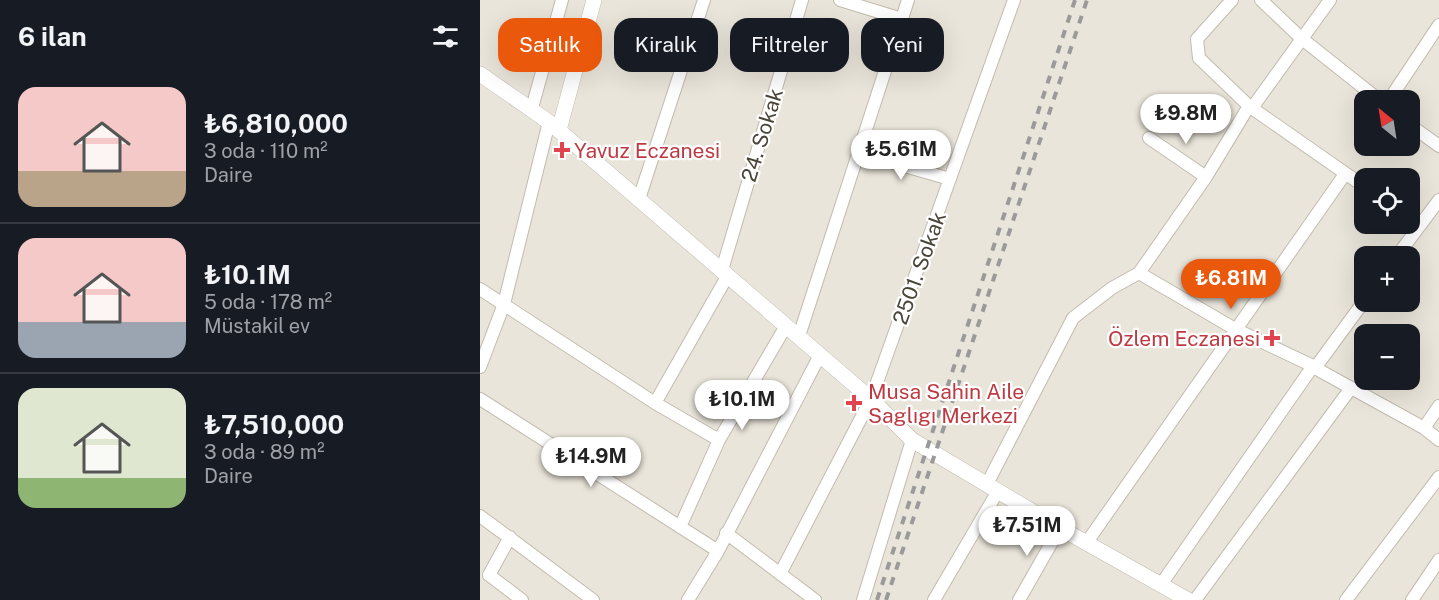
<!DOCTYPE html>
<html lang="tr">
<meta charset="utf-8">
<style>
:root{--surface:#171b24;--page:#242831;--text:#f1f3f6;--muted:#9ea1a6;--line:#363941;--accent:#ea580c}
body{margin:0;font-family:"Public Sans",sans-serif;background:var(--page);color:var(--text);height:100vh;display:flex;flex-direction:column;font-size:22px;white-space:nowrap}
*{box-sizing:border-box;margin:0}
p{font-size:20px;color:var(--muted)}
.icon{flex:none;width:33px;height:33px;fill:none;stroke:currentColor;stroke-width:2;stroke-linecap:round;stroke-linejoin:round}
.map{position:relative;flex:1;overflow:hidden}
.drawer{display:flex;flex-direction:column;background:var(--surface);width:480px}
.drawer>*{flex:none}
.top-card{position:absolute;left:18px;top:18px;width:570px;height:54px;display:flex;gap:12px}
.needle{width:39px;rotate:330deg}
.controls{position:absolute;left:874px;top:90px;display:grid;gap:12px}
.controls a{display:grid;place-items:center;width:66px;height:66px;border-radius:12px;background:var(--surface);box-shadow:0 6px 24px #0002;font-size:30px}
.price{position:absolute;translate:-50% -51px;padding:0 14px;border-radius:21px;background:#fff;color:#222;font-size:20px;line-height:39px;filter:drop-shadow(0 2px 3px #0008)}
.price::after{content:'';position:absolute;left:50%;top:36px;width:18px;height:14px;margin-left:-9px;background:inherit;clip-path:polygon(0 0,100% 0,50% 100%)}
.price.current{background:var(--accent);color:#fff}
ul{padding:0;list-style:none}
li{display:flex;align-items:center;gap:18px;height:150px;padding:0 18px}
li+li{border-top:2px solid var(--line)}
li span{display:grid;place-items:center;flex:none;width:168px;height:120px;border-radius:18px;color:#555}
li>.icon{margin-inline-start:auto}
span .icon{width:72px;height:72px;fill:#fffc;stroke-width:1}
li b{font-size:26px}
h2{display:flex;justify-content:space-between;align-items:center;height:72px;padding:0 18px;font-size:26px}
.pill{padding:0 21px;border-radius:18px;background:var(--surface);box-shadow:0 6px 24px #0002;font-size:21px;line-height:54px}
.pill.current{background:var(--accent);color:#fff}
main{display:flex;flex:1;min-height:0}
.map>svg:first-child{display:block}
.residential{fill:#eae5da;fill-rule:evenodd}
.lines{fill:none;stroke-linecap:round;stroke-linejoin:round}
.minor-casing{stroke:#c2bbae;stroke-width:14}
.tertiary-casing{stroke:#c2bbae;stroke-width:16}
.minor{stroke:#fff;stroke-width:12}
.tertiary{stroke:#fff;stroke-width:15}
.rail{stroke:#9a9a9a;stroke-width:4;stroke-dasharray:8 8;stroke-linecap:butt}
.health-dot{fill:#e0444e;stroke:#fff;stroke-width:2}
.labels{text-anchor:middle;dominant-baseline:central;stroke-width:4.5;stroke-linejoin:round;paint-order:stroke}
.street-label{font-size:21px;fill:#4b4439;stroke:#fff}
.health-label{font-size:21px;fill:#be3a42;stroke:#fff;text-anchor:start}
</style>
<main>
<section class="drawer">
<h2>6 ilan<svg class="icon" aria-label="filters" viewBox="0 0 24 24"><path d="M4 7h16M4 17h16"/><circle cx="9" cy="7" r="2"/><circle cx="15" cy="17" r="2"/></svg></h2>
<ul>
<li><span style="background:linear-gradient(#f6c9c9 70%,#b9a48a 0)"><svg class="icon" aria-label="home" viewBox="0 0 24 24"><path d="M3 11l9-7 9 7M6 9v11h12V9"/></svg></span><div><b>₺6,810,000</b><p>3 oda · 110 m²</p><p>Daire</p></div></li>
<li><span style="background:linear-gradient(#f6c9c9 70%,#9aa5b1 0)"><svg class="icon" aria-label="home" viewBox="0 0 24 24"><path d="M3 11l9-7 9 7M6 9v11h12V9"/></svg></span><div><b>₺10.1M</b><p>5 oda · 178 m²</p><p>Müstakil ev</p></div></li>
<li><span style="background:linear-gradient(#dfe7d0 75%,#8fb573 0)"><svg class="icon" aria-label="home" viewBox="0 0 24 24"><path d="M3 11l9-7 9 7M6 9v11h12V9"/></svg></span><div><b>₺7,510,000</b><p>3 oda · 89 m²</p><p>Daire</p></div></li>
</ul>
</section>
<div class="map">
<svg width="959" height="600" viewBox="0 0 959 600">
<rect width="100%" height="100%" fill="#f6f3ec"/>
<path class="residential" d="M0 0H959V600H0ZM885 100H930V146H885ZM885 178H930V224H885ZM885 256H930V302H885ZM885 334H930V380H885Z"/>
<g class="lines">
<g class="minor-casing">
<path id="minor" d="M360 0 422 19
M752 0 717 39 719 58 769 106 885 187
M781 0 821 38 899 100
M909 100 959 25
M52 108 82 0
M772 108 850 0
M930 125 959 146
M669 138 726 177
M379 153 470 179
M159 199 224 0
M917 256 959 200
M242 270 322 0
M659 273 755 329 833 366
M0 289 175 403 239 440
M319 336 428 0
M0 367 24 304 69 122
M835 368 944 428 959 440
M0 399 238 551
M175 403 248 275
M944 428 959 406
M507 484 593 318 632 288 659 273 726 177 769 106
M0 516 113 600
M200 527 239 440 306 326
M246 533 335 600
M30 537 9 575 42 600
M607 542 865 174
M300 574 391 399 534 0
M682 583 833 366 835 368 885 300
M208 600 238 551 340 355
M383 600 432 440
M454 600 518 491
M539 600 580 528
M715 600 871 388
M866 600 959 477
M932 600 959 560"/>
</g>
<g class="tertiary-casing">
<path id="tertiary" d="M0 74 69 122 391 399 432 440 580 528 708 600
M79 130 114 0"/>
</g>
<use href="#minor" class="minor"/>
<use href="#tertiary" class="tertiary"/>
<path class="rail" d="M397 600 595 0
M406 600 607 0"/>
</g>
<g class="health-dot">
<path d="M79 141h6v6h6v6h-6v6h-6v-6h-6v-6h6z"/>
<path d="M789 329h6v6h6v6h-6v6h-6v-6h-6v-6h6z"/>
<path d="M371 394h6v6h6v6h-6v6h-6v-6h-6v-6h6z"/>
</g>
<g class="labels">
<g class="street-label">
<text transform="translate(282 135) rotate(-73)">24. Sokak</text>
<text transform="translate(439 268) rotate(-70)">2501. Sokak</text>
</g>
<g class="health-label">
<text x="94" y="150">Yavuz Eczanesi</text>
<text x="780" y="338" text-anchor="end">Özlem Eczanesi</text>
<text x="388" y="391">Musa Sahin Aile<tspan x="388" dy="24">Saglıgı Merkezi</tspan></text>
</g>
</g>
</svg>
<div class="controls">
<a><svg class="needle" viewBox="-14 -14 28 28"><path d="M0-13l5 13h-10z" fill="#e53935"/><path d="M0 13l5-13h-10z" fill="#9ea1a6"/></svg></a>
<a><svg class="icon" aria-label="locate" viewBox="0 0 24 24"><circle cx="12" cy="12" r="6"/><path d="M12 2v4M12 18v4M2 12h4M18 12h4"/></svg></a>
<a>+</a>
<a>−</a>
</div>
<b class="price" style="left:706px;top:145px">₺9.8M</b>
<b class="price" style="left:421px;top:181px">₺5.61M</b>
<b class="price current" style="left:751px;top:310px">₺6.81M</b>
<b class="price" style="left:262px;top:431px">₺10.1M</b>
<b class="price" style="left:111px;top:488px">₺14.9M</b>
<b class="price" style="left:547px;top:557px">₺7.51M</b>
<div class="top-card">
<a class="pill current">Satılık</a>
<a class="pill">Kiralık</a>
<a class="pill">Filtreler</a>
<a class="pill">Yeni</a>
</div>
</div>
</main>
